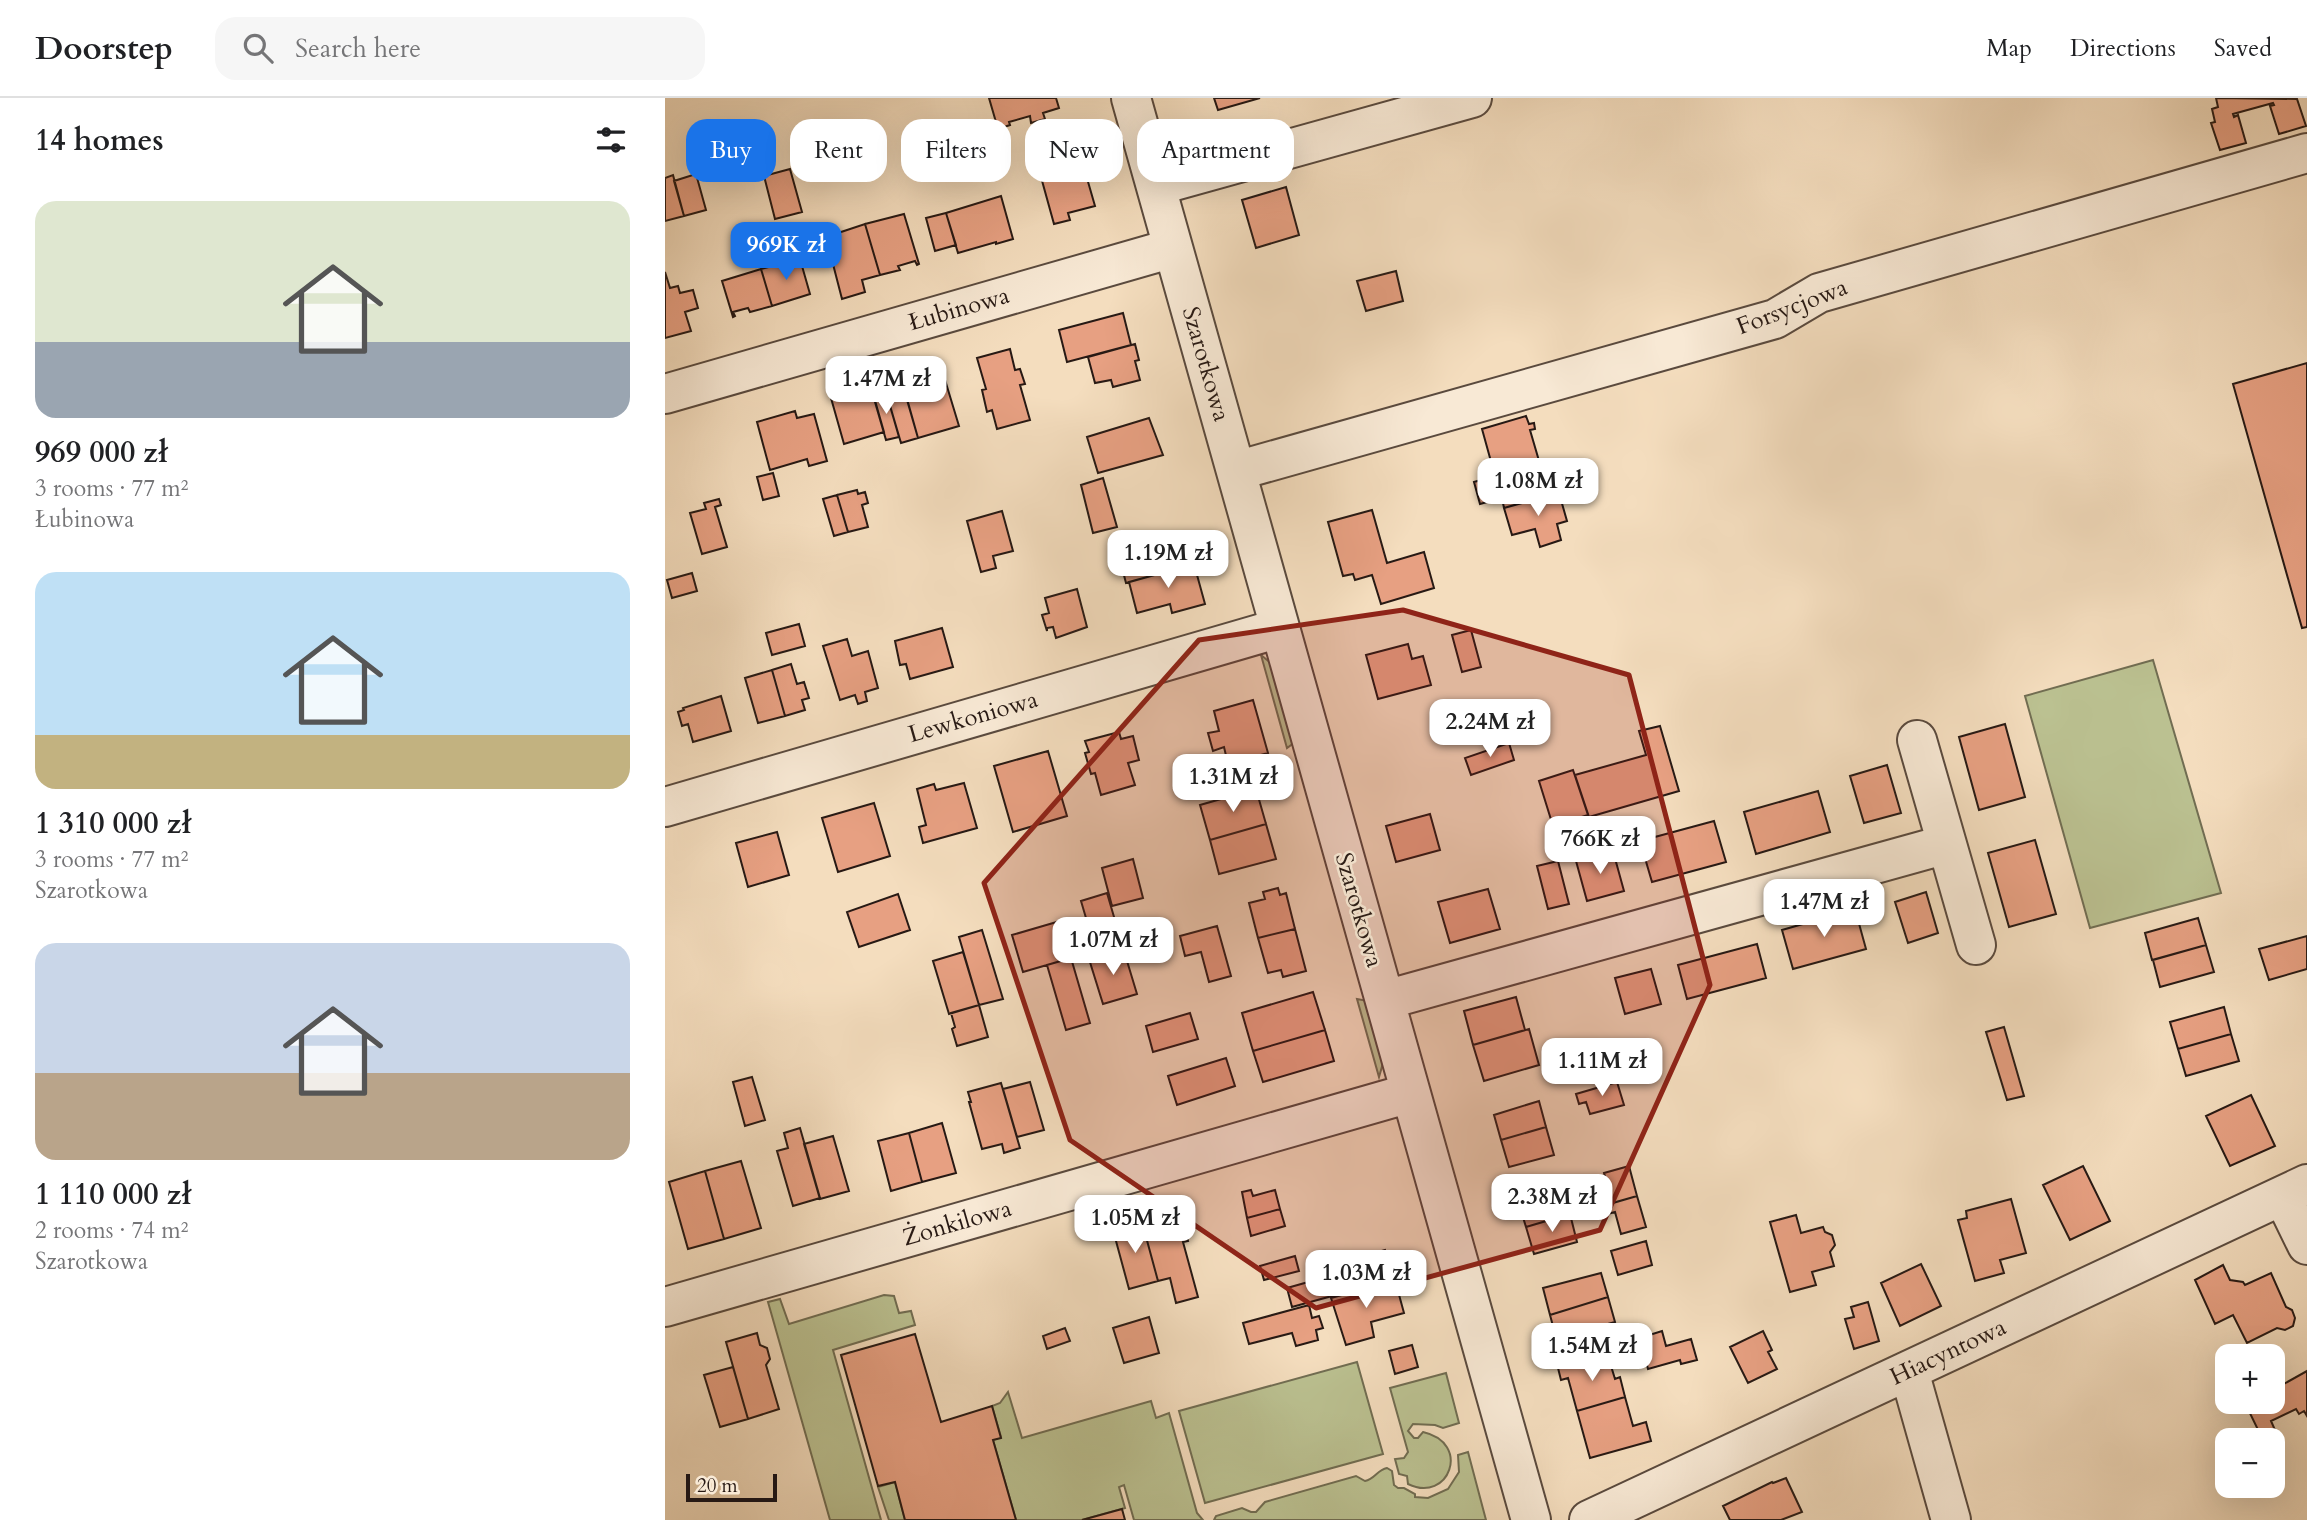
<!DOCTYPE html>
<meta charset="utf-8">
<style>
:root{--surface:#fff;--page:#f6f6f6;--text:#202124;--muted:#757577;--line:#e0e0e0;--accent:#1a73e8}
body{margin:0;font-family:Cardo,serif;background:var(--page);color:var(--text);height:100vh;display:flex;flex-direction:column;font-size:26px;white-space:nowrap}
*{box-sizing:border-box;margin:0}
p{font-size:23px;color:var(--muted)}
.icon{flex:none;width:38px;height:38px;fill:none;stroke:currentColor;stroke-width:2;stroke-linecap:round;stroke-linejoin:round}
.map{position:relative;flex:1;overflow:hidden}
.side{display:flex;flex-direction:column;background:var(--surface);width:665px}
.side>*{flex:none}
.hud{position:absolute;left:21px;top:21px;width:665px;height:63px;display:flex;gap:14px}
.buttons{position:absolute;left:1550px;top:1246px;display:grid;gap:14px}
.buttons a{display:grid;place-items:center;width:70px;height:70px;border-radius:14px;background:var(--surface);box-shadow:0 7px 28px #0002;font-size:35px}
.scale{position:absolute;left:21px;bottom:18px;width:91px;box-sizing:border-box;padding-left:7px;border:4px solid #271914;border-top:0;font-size:19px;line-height:24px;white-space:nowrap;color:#271914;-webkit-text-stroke:5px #f8e9d5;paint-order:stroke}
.price{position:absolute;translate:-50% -60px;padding:0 16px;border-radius:14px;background:#fff;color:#222;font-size:23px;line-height:46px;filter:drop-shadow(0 2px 4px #0008)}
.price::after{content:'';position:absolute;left:50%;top:42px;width:21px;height:16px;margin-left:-10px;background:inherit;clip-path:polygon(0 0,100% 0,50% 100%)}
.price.selected{background:var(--accent);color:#fff}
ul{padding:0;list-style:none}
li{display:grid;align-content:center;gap:14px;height:371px;padding:0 35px}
li span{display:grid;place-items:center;height:217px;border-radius:21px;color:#555}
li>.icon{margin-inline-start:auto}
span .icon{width:126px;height:126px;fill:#fffc;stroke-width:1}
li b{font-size:30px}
h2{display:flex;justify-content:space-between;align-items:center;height:84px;padding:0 35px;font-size:30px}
.tag{padding:0 24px;border-radius:21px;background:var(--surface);box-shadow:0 7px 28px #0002;font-size:24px;line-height:63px}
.tag.selected{background:var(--accent);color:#fff}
header{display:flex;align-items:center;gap:42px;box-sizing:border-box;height:98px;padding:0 35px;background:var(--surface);border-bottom:2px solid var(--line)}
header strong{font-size:33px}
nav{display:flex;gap:38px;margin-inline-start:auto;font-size:24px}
.search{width:490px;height:63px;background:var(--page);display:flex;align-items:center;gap:18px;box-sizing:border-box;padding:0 24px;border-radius:21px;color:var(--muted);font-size:26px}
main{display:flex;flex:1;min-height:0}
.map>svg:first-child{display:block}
.green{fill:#bbc191;stroke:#716d52;stroke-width:2}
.building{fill:#e7a082;stroke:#271914;stroke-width:2}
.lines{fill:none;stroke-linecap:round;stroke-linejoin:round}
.minor-casing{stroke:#5a4a3e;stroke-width:42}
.minor{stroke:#f8e9d5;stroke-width:38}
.marked{fill:#8f2418;fill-opacity:0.2;stroke:#8f2418;stroke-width:5;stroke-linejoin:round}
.labels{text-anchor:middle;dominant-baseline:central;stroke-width:5;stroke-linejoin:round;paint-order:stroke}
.street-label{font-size:24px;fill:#271914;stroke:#f8e9d5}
</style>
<header>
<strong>Doorstep</strong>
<div class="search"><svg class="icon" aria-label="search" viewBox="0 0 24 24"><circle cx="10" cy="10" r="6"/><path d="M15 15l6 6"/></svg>Search here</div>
<nav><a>Map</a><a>Directions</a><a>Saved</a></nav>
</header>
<main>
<section class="side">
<h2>14 homes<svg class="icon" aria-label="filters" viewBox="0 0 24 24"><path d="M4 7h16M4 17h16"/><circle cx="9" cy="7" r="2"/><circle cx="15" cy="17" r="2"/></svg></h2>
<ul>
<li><span style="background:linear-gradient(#dfe7d0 65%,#9aa5b1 0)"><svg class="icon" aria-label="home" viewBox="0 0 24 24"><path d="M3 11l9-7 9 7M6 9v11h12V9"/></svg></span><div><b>969 000 zł</b><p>3 rooms · 77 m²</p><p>Łubinowa</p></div></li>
<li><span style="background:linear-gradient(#bfe0f5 75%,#c2b280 0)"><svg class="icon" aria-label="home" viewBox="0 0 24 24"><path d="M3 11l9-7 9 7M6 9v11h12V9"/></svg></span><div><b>1 310 000 zł</b><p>3 rooms · 77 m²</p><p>Szarotkowa</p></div></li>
<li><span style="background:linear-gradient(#c9d6e8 60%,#b9a48a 0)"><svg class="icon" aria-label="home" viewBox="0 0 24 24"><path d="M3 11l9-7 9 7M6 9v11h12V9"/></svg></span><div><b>1 110 000 zł</b><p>2 rooms · 74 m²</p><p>Szarotkowa</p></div></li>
</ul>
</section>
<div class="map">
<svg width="1642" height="1422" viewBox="0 0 1642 1422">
<rect width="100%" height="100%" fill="#f4ddbe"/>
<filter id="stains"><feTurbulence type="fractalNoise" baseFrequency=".00286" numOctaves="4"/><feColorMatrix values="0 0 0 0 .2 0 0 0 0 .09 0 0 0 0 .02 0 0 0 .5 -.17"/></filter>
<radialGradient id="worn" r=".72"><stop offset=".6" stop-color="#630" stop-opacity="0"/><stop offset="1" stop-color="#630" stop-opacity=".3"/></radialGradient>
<path class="green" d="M596 557 607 566 630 644 622 650Z
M1488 562 1556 795 1425 830 1360 598Z
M692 901 703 903 718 965 714 979Z
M219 1197 229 1198 234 1215 246 1213 250 1227 168 1252 216 1422H165L103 1204 115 1201 124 1226Z
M692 1264 718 1356 540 1405 514 1313Z
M781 1275 794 1325 778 1330 770 1327 748 1326 743 1333 749 1340H753L758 1334C807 1345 784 1406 743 1386L742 1378 734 1376 730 1361 739 1360 743 1354 725 1290Z
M343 1294 357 1340 486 1303 491 1320 504 1315 532 1415 538 1422H469L459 1387 454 1389 460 1410 417 1422H351L328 1342 336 1339 327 1308 335 1305Z
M803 1354 821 1422H549L551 1418 577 1410 586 1414H591L600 1404 691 1378 700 1383C710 1381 712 1372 722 1370L727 1373 729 1387 733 1390H739L750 1396V1399L763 1400 783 1391 794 1374 793 1357Z
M230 1384 240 1422H224L213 1389Z"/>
<path class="building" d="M324 0H391L394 10 378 15 380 21 366 25 365 18 344 24 345 27 333 31Z
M549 0H595L553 12Z
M1551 0 1632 1 1641 28 1614 36 1605 8 1609 7 1608 5 1568 16 1569 19 1573 17 1581 45 1555 52 1546 25 1550 24 1547 11 1553 9Z
M413 49 430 108 403 115 405 122 389 126 371 61Z
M125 71 137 114 110 121 99 78Z
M31 76 41 112 19 118 9 83Z
M8 77 19 118 0 123V80Z
M621 89 634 137 591 150 577 102Z
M336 98 348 141 331 146V144L293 155 281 115Z
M281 115 291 147 270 153 261 120Z
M239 116 254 166 252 167 250 163 233 168 235 172 215 177 200 126Z
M200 126 215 177 197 182 200 194 177 201 161 139Z
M135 161 145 196 107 208 96 171Z
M96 171 107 208 85 214 83 210 68 214 70 218 68 219 57 183Z
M731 173 738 203 701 213 692 183Z
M0 174 5 190 13 188 15 195 28 192 33 210 20 214 26 233 0 240Z
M458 215 466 247 402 264 394 232Z
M470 246 474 262 470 263 475 282 448 289 446 282 430 285 423 259Z
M345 251 350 272 355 271 360 286 355 287 365 322 332 331 327 312 322 314 317 292 321 291 312 260Z
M1642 265V529L1637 530 1568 286Z
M277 272 294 328 253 340 237 283Z
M185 287 188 298 207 292 219 334 179 346 164 293Z
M238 288 253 340 236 345 221 294Z
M221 294 234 339 221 342 208 297Z
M130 313 132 320 149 316 162 363 144 368 142 361 105 372 92 324Z
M861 318 864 326 869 325 870 331 865 332 884 397 839 410 837 400 815 406 809 384 830 378 817 331Z
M484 320 498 357 433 375 422 339Z
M108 375 114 398 98 402 92 379Z
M438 380 452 429 428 435 416 387Z
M192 392 193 396 200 394 203 405 197 407 203 429 183 434 172 397Z
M894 395 902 423 892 426 896 442 875 449 870 431 847 437 839 410Z
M172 397 183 434 169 438 158 401Z
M54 401 56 407 50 409 62 449 37 456 25 415 41 411 39 405Z
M707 412 722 465 759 454 769 490 716 506 707 477 690 482 688 476 678 478 663 424Z
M337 413 348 453 328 458 331 470 316 474 302 423Z
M523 434 528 451 525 452 529 466 461 485 454 458 474 453 473 448Z
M529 466 540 506 507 515 505 506 472 515 464 484Z
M27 475 32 493 7 500 2 482Z
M412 491 422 529 391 540 388 529 382 530V533L377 517 384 515 380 500Z
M134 526 140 548 107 557 101 535Z
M277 530 288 569 245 581 241 566 235 567 230 543Z
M806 532 816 569 797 574 787 537Z
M182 541 187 558 203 553 213 590 200 594 202 603 193 606 190 597 175 602 158 548Z
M743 546 747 561 758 558 766 587 713 601 701 557Z
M126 566 132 586 139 584 144 600 137 602 140 612 120 618 107 572Z
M107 572 120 618 93 625 80 580Z
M56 598 66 633 28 644 23 626 17 628 13 614 19 612 18 610Z
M588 602 603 655 563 666 559 649 548 653 543 635 554 633 549 613Z
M1340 626 1360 699 1314 712 1294 639Z
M995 628 1014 693 924 719 910 677 981 657 974 633Z
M454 634 456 641 468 638 474 662 463 665 470 687 436 697 430 675 426 676 420 655 424 654 420 643Z
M844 645 849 662 806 677 800 660Z
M383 653 402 718 348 734 329 668Z
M1222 667 1236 715 1199 725 1185 678Z
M908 672 923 717 888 728 874 683Z
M299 685 312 730 258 745 254 729 261 727 252 691 269 686 271 692Z
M591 691 601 726 545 742 535 707Z
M1153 693 1165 734 1091 756 1079 714Z
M209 705 225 758 173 774 157 720Z
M765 716 775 752 731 764 721 728Z
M1049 723 1061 764 987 784 975 743Z
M601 726 611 761 554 776 545 742Z
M112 734 124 777 83 789 71 745Z
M1370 742 1391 816 1344 829 1323 755Z
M948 753 959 793 922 803 911 763Z
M468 761 478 800 447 808 437 770Z
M893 763 904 806 883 811 872 768Z
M613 790 615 797 621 795 630 831 593 840 584 805 600 801 598 794Z
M823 791 835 831 785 845 773 804Z
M1261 794 1273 835 1243 845 1230 804Z
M442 795 459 853 433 861 416 803Z
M233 796 245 832 194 849 182 814Z
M1190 811 1201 851 1128 871 1117 832Z
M1533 820 1541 847 1487 862 1480 835Z
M395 823 406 860 358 874 347 837Z
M552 828 566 878 544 884 536 854 520 858 515 838Z
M630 831 641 873 618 879 616 872 603 875 593 840Z
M317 832 338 901 314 907 294 839Z
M1642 838V871L1604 882 1594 851Z
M1092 846 1101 880 1022 901 1013 867Z
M1541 847 1549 874 1495 889 1488 862Z
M459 853 472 896 438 906 424 861Z
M298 854 314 907 284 916 268 863Z
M406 860 425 925 401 932 382 867Z
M986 871 996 906 960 916 950 880Z
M648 894 660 932 588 953 577 915Z
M851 899 860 932 808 947 799 913Z
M314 907 323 939 292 948 287 931 290 929 286 915Z
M1559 909 1566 936 1513 951 1505 924Z
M525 915 533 941 488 954 481 928Z
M1339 929 1359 998 1342 1002 1321 934Z
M864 931 874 967 819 983 808 947Z
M660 932 669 963 598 984 588 953Z
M1566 936 1574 963 1521 978 1513 951Z
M561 960 570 988 512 1007 503 978Z
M87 979 100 1022 80 1028 68 984Z
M365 984 379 1032 352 1039 338 991Z
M952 984 959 1007 925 1016 921 1004 914 1006 911 996Z
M336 985 355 1050 339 1055 337 1046 317 1051 304 1004H306L303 994Z
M1586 997 1610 1048 1565 1068 1541 1018Z
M874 1003 881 1029 836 1042 829 1017Z
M277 1025 291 1075 257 1084 244 1035Z
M881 1029 889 1057 844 1069 836 1042Z
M135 1030 155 1100 128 1108 112 1053 123 1050 119 1035Z
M244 1035 257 1084 226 1093 213 1043Z
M168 1038 184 1093 155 1101 139 1046Z
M76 1063 96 1130 59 1141 40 1073Z
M964 1068 972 1098 948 1105 939 1075Z
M1418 1068 1445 1123 1405 1142 1378 1087Z
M40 1073 59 1141 23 1151 4 1084Z
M898 1090 905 1116 861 1129 853 1103Z
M586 1092 588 1098 610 1092 615 1111 582 1120 577 1094Z
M972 1098 981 1129 956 1136 950 1114 939 1117 937 1108Z
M1346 1101 1361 1155 1335 1162 1339 1175 1310 1183 1293 1122 1302 1120 1301 1113Z
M615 1111 620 1128 586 1138 582 1120Z
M515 1114 523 1143 518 1144 533 1199 511 1205 505 1180 493 1183 477 1124Z
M905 1116 912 1144 869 1156 861 1129Z
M1131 1117 1136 1135 1158 1129 1160 1134 1167 1137 1170 1147 1165 1154 1169 1168 1147 1174 1151 1187 1125 1194 1105 1124Z
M477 1124 493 1183 464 1191 448 1132Z
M981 1143 987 1167 953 1177 946 1153Z
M720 1152 728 1183 668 1199 658 1170Z
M630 1158 634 1173 599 1182 595 1168Z
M1256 1166 1276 1208 1235 1228 1216 1185Z
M1558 1167 1565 1182 1578 1184 1580 1187 1606 1175 1621 1209 1627 1212 1630 1220 1628 1228 1620 1232 1612 1230 1582 1245 1568 1217 1550 1226 1530 1182Z
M936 1175 943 1199 885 1217 878 1190Z
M661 1179 667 1198 627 1209 622 1190Z
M730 1182 739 1215 706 1224 709 1239 681 1247 666 1200Z
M943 1199 950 1224 936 1228 937 1230 892 1243 885 1217Z
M1203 1204 1214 1243 1189 1251 1180 1221 1189 1219 1186 1209Z
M644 1207 647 1220 654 1218 658 1230 651 1232 653 1242 631 1248 627 1235 584 1246 578 1225Z
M484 1219 494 1255 459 1265 448 1230Z
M400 1230 405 1243 382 1251 378 1238Z
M997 1233 1001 1248 1026 1241 1032 1262 1016 1266 1015 1262 983 1271 975 1240Z
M1098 1233 1107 1252 1103 1254 1112 1271 1083 1285 1065 1249Z
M92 1235 95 1247 102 1250 105 1261 101 1267 114 1311 83 1321 61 1244Z
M250 1236 276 1324 327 1308 336 1340 328 1342 351 1422H240L230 1384 213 1388 176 1257Z
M747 1247 753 1269 730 1276 724 1253Z
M933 1258 936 1270 946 1268 950 1281 955 1279 960 1299 912 1313 903 1280 896 1282 893 1270Z
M68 1269 83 1321 55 1329 39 1277Z
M1642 1273V1318L1639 1313 1634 1316 1631 1311 1606 1323 1610 1332 1596 1338 1580 1305 1608 1304V1292Z
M960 1299 968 1328 981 1324 986 1343 925 1360 912 1313Z
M1121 1380 1137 1414 1116 1422H1065L1058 1408 1107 1384 1108 1385Z
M457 1411 460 1422H417Z"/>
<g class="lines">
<g class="minor-casing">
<path id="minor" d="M466 0 866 1422
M491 88 807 0
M0 296 508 150
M571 373 1110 221 1154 195 1642 55
M1252 642 1311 847
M0 709 615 530
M720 902 1282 746
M1618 1098 1642 1147
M0 1209 745 995
M1244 1273 1286 1422
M924 1422 1642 1086"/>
</g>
<use href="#minor" class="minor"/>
</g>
<path class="marked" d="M738 512 964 577 1045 887 935 1132 651 1210 405 1042 319 785 534 542Z"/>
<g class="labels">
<g class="street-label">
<text transform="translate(1127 209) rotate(-21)">Forsycjowa</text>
<text transform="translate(294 211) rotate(-16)">Łubinowa</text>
<text transform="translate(541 266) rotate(74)">Szarotkowa</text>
<text transform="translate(308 619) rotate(-16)">Lewkoniowa</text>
<text transform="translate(694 812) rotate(74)">Szarotkowa</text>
<text transform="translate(292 1125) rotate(-16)">Żonkilowa</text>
<text transform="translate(1283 1254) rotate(-25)">Hiacyntowa</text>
</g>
</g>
<rect width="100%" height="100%" filter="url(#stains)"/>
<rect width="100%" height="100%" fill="url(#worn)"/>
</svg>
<div class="buttons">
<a>+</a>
<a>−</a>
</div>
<div class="scale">20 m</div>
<b class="price selected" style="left:121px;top:184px">969K zł</b>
<b class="price" style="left:221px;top:318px">1.47M zł</b>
<b class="price" style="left:873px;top:420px">1.08M zł</b>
<b class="price" style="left:503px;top:492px">1.19M zł</b>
<b class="price" style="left:825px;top:661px">2.24M zł</b>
<b class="price" style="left:568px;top:716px">1.31M zł</b>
<b class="price" style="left:935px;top:778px">766K zł</b>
<b class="price" style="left:1159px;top:841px">1.47M zł</b>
<b class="price" style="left:448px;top:879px">1.07M zł</b>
<b class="price" style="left:937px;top:1000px">1.11M zł</b>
<b class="price" style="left:887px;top:1136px">2.38M zł</b>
<b class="price" style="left:470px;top:1157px">1.05M zł</b>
<b class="price" style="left:701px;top:1212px">1.03M zł</b>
<b class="price" style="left:927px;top:1285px">1.54M zł</b>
<div class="hud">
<a class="tag selected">Buy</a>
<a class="tag">Rent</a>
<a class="tag">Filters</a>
<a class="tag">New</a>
<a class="tag">Apartment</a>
</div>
</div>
</main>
